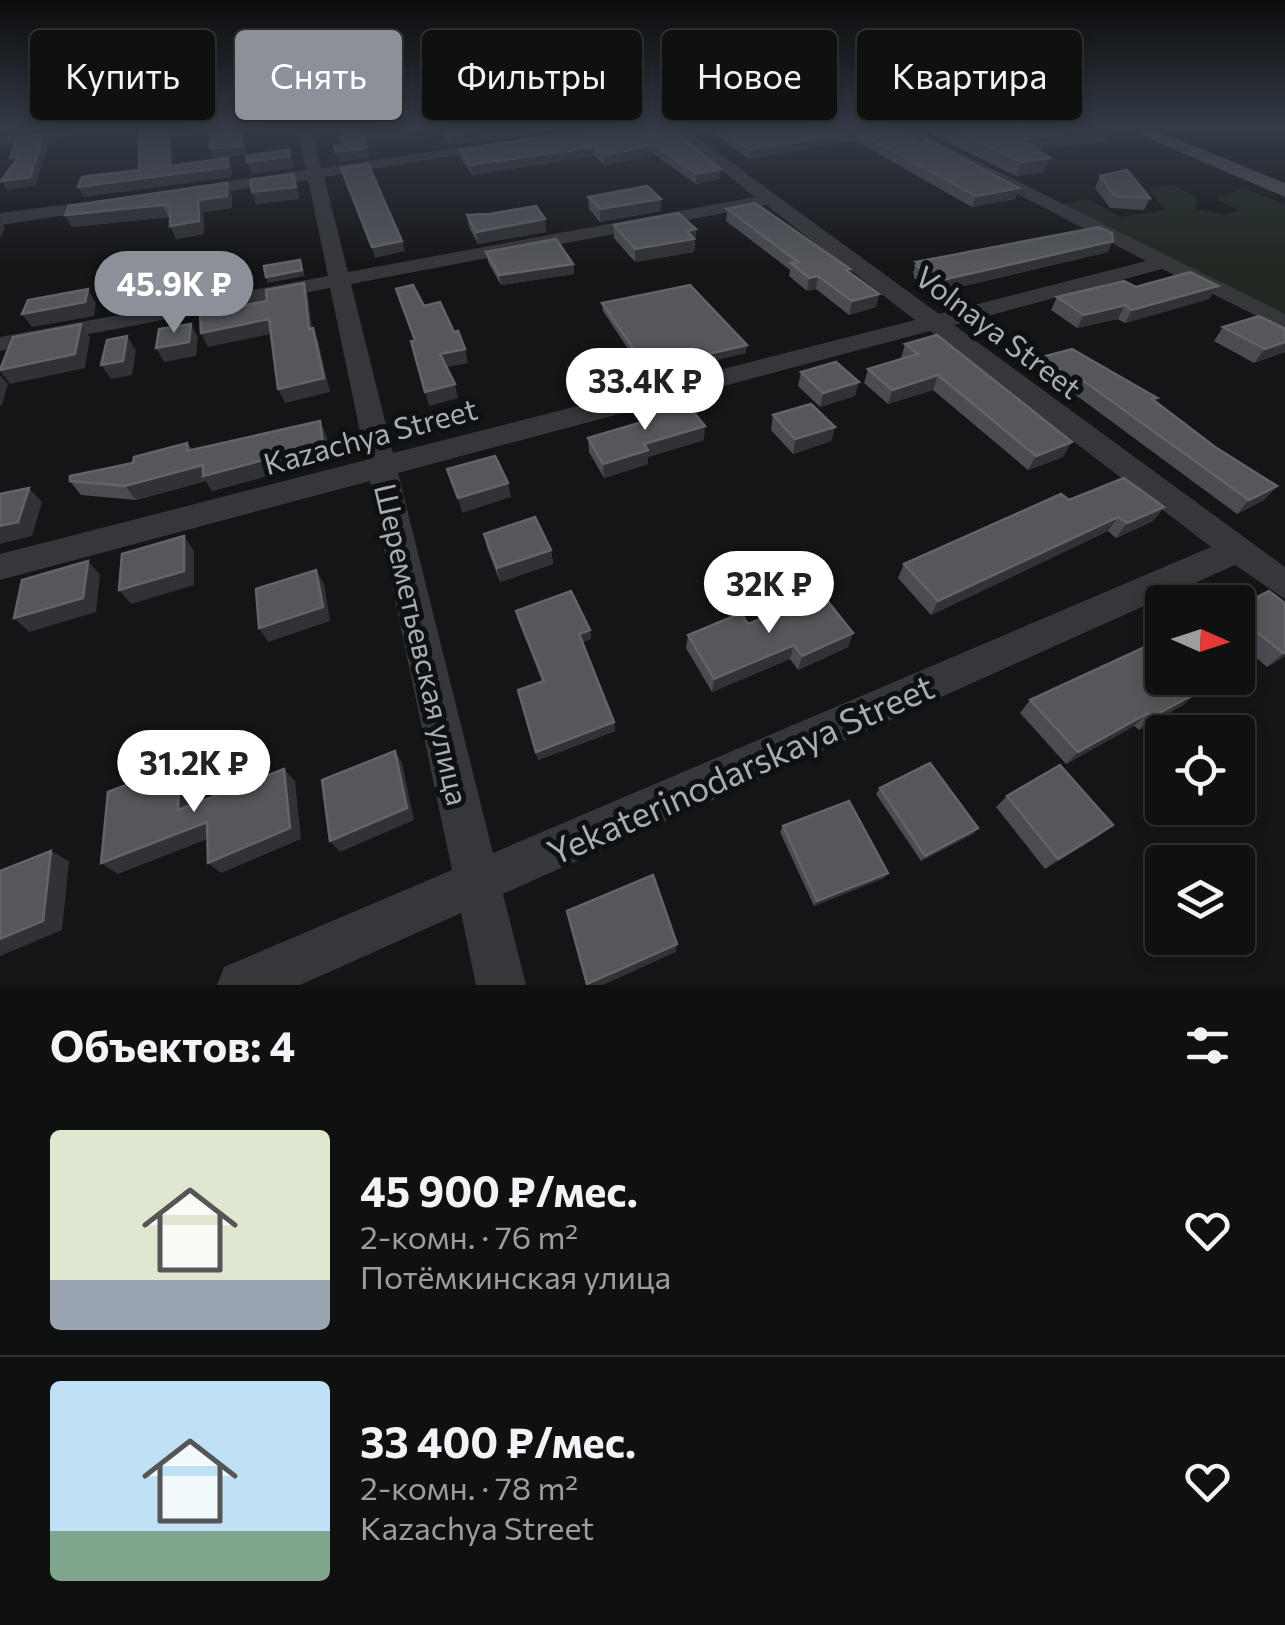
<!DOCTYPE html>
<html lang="ru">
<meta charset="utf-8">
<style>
:root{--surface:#0f1010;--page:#181919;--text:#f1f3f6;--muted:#9b9d9f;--line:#2f3030;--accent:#8c9099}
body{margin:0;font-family:Commissioner,sans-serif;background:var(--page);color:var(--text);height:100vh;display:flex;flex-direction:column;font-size:38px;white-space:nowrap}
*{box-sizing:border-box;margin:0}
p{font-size:32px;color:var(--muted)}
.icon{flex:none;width:55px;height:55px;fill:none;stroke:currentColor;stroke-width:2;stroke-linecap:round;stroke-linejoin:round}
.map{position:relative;height:985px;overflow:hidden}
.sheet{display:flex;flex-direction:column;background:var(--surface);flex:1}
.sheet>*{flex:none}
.hud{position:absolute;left:30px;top:30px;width:1225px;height:90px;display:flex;gap:20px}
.needle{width:65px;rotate:93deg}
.controls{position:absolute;left:1145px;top:585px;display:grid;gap:20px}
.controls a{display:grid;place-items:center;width:110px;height:110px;border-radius:10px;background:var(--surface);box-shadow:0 5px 15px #0003,0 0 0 2px var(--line);font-size:50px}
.price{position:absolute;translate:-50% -85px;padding:0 22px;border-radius:35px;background:#fff;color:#222;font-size:32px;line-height:65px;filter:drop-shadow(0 2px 5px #0008)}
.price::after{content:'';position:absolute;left:50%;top:60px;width:30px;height:22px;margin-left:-15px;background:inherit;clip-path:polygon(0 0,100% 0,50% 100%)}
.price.selected{background:var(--accent);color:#fff}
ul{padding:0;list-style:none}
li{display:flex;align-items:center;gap:30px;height:250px;padding:0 50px}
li+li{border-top:2px solid var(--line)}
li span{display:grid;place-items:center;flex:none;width:280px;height:200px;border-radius:10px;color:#555}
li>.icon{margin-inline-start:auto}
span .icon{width:120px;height:120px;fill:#fffc;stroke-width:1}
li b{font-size:42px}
h2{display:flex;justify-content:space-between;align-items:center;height:120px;padding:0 50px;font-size:42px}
.tag{padding:0 35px;border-radius:10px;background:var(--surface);box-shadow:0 5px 15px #0003,0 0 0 2px var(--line);font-size:35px;line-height:90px}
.tag.selected{background:var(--accent);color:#fff}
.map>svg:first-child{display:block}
.green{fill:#212821}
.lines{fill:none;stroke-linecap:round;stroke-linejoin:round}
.minor{fill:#36373b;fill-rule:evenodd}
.major{fill:#525459;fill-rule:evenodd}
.wall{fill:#4b4c51}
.shaded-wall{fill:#313235}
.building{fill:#55575b;stroke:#626469;stroke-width:2.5}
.labels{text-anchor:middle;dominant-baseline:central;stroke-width:10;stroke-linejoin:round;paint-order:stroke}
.street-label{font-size:30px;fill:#a7adb5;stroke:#0f1011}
.near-street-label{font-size:35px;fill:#a7adb5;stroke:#0f1011}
</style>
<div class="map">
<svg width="1285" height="985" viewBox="0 0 1285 985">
<rect width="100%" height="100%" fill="#141516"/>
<path class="green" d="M1172 185 1197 197 1195 209 1225 215 1239 211 1216 198 1244 188 1285 205V315L1057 205 1087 199 1121 217 1165 210 1149 188Z"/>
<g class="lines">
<path class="minor" d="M70 128H114L0 146V136Z
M297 128H311L321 168 499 142 507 147 324 177 348 272 755 197 668 128H684L939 314 1146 261 892 128H910L1285 314V330L1162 269 954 325 1285 567V599L1235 565 503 894 526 985H476L461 913 300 985H217L224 967 452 870 370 481 0 580V554L366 460 330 288 0 351V337L328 276 308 180 188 197 179 192 188 187 306 170ZM766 205 915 320 393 453 351 284ZM930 331 1211 547 493 853 398 473Z
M108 199 117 204 114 208 0 225V213Z"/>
<path class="major" d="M1124 128H1149L1285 183V197Z"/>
</g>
<path class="wall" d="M336 128H572L451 145 439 128 364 141 369 157 339 162 334 146 343 145Z
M670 128 720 179 696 184 655 155 604 165 594 156 472 175 461 159 459 150Z
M707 128H896L922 144 924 138 1019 188 1015 199 972 207 854 140 749 159Z
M919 128H1111L1106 141 1037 150 1044 172 1016 176Z
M1100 176 1150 198 1144 210 1110 208 1095 188Z
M227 183 232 195V208L203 212 204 234 176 239 170 217 72 227 65 215Z
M588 197 661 211 600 222 589 209Z
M727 209 849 272 879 294 876 307 849 315 816 289 807 291 789 276 790 270 726 221Z
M467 215 546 232 478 244 469 227Z
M614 225 696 229 694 252 635 262 614 238Z
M486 252 573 264 574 274 501 285 488 262Z
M1108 252 934 293 914 278V275L913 274 916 262Z
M1136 287 1209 299 1125 323 1118 319 1077 328 1051 310 1057 297Z
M602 303 746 353 634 379V387L585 400 570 376 569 368 630 352 603 311Z
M1223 327 1285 329V352L1254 363 1214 341Z
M905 344 1063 457 1028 470 933 390 888 404 864 383 868 369 902 359 901 358Z
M1042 357 1157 398 1154 401 1215 447 1277 486 1264 500 1237 514 1073 393 1067 395 1035 371Z
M801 372 855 396 820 407 798 386Z
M646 414 704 440 648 457V464L604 478 589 452 588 438 646 421Z
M773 415 835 427 831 441 793 454 771 430Z
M326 435 329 459 212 491 206 481 136 500 81 495 70 481 133 463 187 443 192 450Z
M1069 500 1164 507 1153 521 1116 538 1108 531 931 615 898 578 904 564Z
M484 534 551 550 553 564 500 582 487 548Z
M1269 591 1285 656 1267 667 1238 642V607Z
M516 611 590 630 591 639 583 642 614 722 615 731 538 760 518 690 542 681 518 620Z
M853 633 848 647 798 670 790 659 712 692 686 648 688 635Z
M1198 692 1183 705 1139 730 1134 726 1066 764 1020 713 1030 700Z
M880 788 978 828 973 834 921 861 876 794Z
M1007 796 1099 836 1045 869 996 807Z
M783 826 888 873 884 878 814 906 780 832Z"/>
<path class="shaded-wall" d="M167 128H212L214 132 171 136 174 174 228 158 232 167V177L84 197 78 187 170 166Z
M240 128H277L243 133 246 155 214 158 210 148Z
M385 128H439L362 142 360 132Z
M506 128H572L451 145 450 136Z
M1111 128 1106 141 1015 153 1020 139Z
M856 131 854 140 749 159 750 150Z
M44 134 49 142 35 186 7 190 1 181Z
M655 145V155L604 165V155Z
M594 147V156L472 175 470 165Z
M367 148 369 157 339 162 336 152Z
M289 150 294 168 252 174 247 162Z
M1050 158 1044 172 1016 176 1021 162Z
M721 169 720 179 696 184V174Z
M293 174 300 199 256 204 252 192Z
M227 183 232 195V208L203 212 204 234 176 239 170 226 198 200Z
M1019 188 1015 199 972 207 976 196Z
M661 199V211L600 222V209Z
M163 205 168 217 72 227 65 215Z
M545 219 546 232 478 244 476 232Z
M0 220 5 228 0 238Z
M696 229 694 252 635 262V249Z
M402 241 405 251 375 258 372 247Z
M1113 241 1108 252 934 293 938 281Z
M300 260 305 276 268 283 266 277Z
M573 264 574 274 501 285 499 275Z
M176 270 182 283 185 299 116 312 108 298Z
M818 276 816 289 807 291 809 278Z
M304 283 308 296 314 342 309 329Z
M1218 286 1209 299 1125 323 1132 310Z
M88 289 96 303 94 316 32 327 22 314Z
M879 294 876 307 849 315 852 301Z
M1125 305 1118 319 1077 328 1084 315Z
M269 319 275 333 208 347 201 333Z
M81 324 90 338 85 368 10 384 0 371Z
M191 324 198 337 196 356 164 362 156 348Z
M313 328 318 341 330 392 285 403 278 389Z
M127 336 136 350 132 375 111 379 101 365Z
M1285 342V352L1254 363 1265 349Z
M747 345 746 353 634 379V387L585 400 584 392 629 372Z
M465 349 468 363 443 368 440 354Z
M0 375 8 384 2 405 0 406Z
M938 375 933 390 888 404 892 390Z
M1081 379 1073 393 1067 395 1074 381Z
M859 382 855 396 820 407 823 393Z
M455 384 458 398 429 406 425 392Z
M320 421 326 435 329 459 212 491 206 481 136 500 125 486Z
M705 426 704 440 648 457V464L604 478 603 464 644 444Z
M835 427 831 441 793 454 795 439Z
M1072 442 1063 457 1028 470 1036 456Z
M508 483 511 497 462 513 458 498Z
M1277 486 1264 500 1237 514 1249 500Z
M29 488 42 502 32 536 0 544V526Z
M1164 507 1153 521 1116 538 1127 523Z
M1118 517 1108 531 931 615 938 601Z
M184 536 194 551V585L131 604 119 590Z
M551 550 553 564 500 582 497 568Z
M88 561 100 575 96 612 29 632 14 618Z
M316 570 324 584 330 621 268 642 259 628Z
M590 630 591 639 580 643 579 634Z
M853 633 848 647 798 670 802 656Z
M794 645 790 659 712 692 714 679Z
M1285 652V656L1267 667Z
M1198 692 1183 705 1139 730 1152 717Z
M1148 713 1134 726 1066 764 1078 752Z
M614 722 615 731 538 760 536 752Z
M395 751 402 763 414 820 340 852 330 841Z
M179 765 192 778 191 821 178 810Z
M284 769 295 781 301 839 221 873 208 863Z
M207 822 220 834 118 874 101 863Z
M1113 825 1099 836 1045 869 1058 859Z
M978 828 973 834 921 861 925 856Z
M51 851 69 861 62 930 0 956V939Z
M888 873 884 878 814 906 817 901Z
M677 944 676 952 603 985H587Z"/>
<path class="building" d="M139 128H167L170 166 228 158V167L78 187 82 177 139 170Z
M210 128H240L242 146 210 148Z
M337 128H385L360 132 367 148 336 152 334 146 344 145Z
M444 128H506L450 136Z
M601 128H670L721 169 696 174 655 145 604 155 594 147 470 165 459 150Z
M720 128H896L927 147 924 138 1019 188 976 196 856 131 750 150Z
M949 128H1107L1020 139 1050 158 1021 162Z
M44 134 30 177 1 181 19 156 10 158 17 138Z
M289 150 290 156 247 162 246 156Z
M368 164 402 241 372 247 341 168Z
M1127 170 1150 198 1115 196 1100 176Z
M293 174 296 187 252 192 250 180Z
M227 183V196L198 200 199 221 170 226V206L163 205 65 215 69 206Z
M647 186 661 199 600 209 588 197Z
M755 203 850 269 846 270 879 294 852 301 818 276 809 278 791 263 798 262 727 209Z
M536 206 545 219 476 232 467 215 490 214Z
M678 213 696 229 687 231 694 239 635 249 614 225Z
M1099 227 1112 233 1113 241 938 281 917 266H921L916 262Z
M556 239 573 264 499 275 486 252Z
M300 260 302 270 266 277 264 266Z
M176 270 178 285 108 298 111 281Z
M1190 272 1218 286 1132 310 1125 305 1084 315 1057 297 1124 281 1136 287Z
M304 283 309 329 313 328 324 378 278 389 269 319 201 333 200 314 267 301 266 290Z
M413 285 424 306 440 302 454 332 458 331 465 349 440 354 455 384 425 392 411 341 415 340 396 289Z
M690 285 747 345 629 372 634 379 584 392 569 368 635 351 602 303Z
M88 289 85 302 22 314 28 300Z
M1259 316 1285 329V342L1265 349 1223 327Z
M81 324 75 354 0 370 13 337Z
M191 324 189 342 156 348 159 329Z
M937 335 1072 442 1036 456 938 375 892 390 868 369 918 354 905 344Z
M127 336 123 361 101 365 107 340Z
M1072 349 1157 398 1152 399 1215 447 1277 486 1249 500 1081 379 1074 381 1042 357Z
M836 362 859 382 823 393 801 372Z
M686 403 705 426 644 444 648 450 603 464 588 438 649 420 646 414Z
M811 404 835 427 795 439 773 415Z
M320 421 323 444 203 476V465L125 486 70 481V476L133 463 134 457 187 443V451Z
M495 456 508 483 458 498 447 469Z
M1124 478 1164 507 1127 523 1118 517 938 601 904 564 1061 494 1069 500Z
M29 488 18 522 0 526V494Z
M535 517 551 550 497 568 484 534Z
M184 536V571L119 590 122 554Z
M88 561 83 598 14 618 22 580Z
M316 570 323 607 259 628 256 589Z
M571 591 590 630 579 634 614 722 536 752 518 690 544 681 516 611Z
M1269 591 1285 603V652L1283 653 1238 617V607Z
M822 594 853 633 802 656 794 645 714 679 688 635 741 613 748 624Z
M1147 646 1162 660V678H1182L1198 692 1152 717 1148 713 1078 752 1030 700Z
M395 751 407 808 330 841 322 780Z
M930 763 978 828 925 856 880 788Z
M179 765 178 810 284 769 290 828 208 863 207 822 101 863 108 792Z
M1060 765 1113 825 1058 859 1007 796Z
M849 801 888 873 817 901 783 826Z
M51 851 43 921 0 939V871Z
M653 875 677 944 587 984 567 911Z"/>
<linearGradient id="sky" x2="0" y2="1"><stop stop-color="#0b0c0c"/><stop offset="0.48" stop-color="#343b47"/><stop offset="1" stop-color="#343b47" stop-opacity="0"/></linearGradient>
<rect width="1285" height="266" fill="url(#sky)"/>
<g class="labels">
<g class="street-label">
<text transform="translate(999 331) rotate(37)">Volnaya Street</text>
<text transform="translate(370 435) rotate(-15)">Kazachya Street</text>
<text transform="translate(423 644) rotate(77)">Шереметьевская улица</text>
</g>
<g class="near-street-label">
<text transform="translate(740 768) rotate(-24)">Yekaterinodarskaya Street</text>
</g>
</g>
</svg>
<div class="controls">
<a><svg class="needle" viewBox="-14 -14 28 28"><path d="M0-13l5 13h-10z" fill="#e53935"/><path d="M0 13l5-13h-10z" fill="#9b9d9f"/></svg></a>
<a><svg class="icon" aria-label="locate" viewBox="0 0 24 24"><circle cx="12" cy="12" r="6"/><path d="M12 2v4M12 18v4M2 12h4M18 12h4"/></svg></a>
<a><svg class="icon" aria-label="layers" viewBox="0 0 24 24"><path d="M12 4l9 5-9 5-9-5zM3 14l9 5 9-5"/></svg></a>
</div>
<b class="price selected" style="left:174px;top:336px">45.9K ₽</b>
<b class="price" style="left:645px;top:433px">33.4K ₽</b>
<b class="price" style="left:769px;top:636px">32K ₽</b>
<b class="price" style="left:194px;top:815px">31.2K ₽</b>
<div class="hud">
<a class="tag">Купить</a>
<a class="tag selected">Снять</a>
<a class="tag">Фильтры</a>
<a class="tag">Новое</a>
<a class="tag">Квартира</a>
</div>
</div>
<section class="sheet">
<h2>Объектов: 4<svg class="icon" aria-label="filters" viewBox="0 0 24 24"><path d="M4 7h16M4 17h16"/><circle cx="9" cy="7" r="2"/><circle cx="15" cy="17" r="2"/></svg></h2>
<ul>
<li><span style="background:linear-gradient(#dfe7d0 75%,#9aa5b1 0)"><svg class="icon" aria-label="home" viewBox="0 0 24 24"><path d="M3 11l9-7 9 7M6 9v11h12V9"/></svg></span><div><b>45 900 ₽/мес.</b><p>2-комн. · 76 m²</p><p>Потёмкинская улица</p></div><svg class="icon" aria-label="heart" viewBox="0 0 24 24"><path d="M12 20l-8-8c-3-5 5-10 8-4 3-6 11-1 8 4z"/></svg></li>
<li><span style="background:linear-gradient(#bfe0f5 75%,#7fa58c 0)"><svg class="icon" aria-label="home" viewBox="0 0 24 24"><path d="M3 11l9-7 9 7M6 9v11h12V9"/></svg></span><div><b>33 400 ₽/мес.</b><p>2-комн. · 78 m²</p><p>Kazachya Street</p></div><svg class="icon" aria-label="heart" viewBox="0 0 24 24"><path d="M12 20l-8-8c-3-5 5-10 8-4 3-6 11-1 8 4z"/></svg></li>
</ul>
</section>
